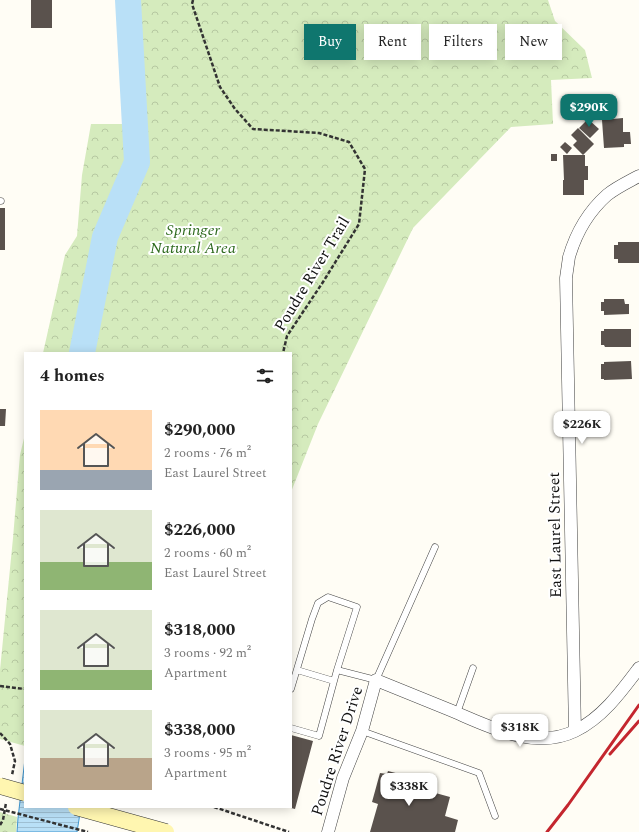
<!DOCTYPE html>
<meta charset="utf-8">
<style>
:root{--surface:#fff;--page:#f2f2f2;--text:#222;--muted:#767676;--accent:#0f766e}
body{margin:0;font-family:Spectral,serif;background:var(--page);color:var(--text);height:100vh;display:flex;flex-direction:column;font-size:15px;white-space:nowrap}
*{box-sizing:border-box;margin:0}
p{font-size:13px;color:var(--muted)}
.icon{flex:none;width:22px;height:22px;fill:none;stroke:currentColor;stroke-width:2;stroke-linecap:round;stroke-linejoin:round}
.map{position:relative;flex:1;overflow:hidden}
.sheet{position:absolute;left:24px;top:352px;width:268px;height:456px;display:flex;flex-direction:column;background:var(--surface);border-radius:0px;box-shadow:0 2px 10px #0003}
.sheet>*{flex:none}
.top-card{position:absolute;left:304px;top:24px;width:275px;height:36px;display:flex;gap:8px}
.price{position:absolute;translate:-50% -34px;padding:0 9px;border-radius:8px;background:#fff;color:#222;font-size:13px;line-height:26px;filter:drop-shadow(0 1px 2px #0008)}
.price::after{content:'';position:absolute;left:50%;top:24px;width:12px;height:9px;margin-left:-6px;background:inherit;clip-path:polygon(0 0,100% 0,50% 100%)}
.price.active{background:var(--accent);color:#fff}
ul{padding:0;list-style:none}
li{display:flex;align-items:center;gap:12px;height:100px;padding:0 16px}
li span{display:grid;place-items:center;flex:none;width:112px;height:80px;border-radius:0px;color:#555}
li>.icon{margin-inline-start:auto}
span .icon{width:48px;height:48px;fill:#fffc;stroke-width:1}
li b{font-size:17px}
h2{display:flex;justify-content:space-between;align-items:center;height:48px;padding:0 16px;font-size:17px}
.tag{padding:0 14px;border-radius:0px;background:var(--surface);box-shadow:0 2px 10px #0003;font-size:14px;line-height:36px}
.tag.active{background:var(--accent);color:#fff}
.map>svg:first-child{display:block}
.park{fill:url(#park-crowns)}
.water{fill:url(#water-rules);stroke:#3f96cf}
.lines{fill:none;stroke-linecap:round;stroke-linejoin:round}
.river{stroke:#b9e0f7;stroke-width:26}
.building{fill:#5a524d}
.service-casing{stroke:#444;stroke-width:7}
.minor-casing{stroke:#444;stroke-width:13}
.path{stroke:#333;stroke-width:2.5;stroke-dasharray:4 2;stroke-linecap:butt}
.service{stroke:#fff;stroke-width:6}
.minor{stroke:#fff;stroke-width:12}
.rail{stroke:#c4262e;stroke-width:3}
.secondary-bridge-casing{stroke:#333;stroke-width:17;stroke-linecap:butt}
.path-bridge{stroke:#333;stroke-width:2.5;stroke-dasharray:4 2;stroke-linecap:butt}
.secondary-bridge{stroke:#fff6b0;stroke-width:16}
.labels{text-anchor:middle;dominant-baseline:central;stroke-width:4;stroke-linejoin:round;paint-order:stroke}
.park-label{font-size:16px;font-style:italic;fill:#2f6b1f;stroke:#fff}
.street-label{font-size:16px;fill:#111;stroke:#fff}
</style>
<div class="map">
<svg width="639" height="832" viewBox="0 0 639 832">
<defs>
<pattern id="park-crowns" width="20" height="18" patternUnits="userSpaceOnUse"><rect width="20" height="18" fill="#d5ebbd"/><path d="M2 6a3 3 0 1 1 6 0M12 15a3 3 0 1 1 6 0" fill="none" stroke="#b6c8a1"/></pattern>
<pattern id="water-rules" width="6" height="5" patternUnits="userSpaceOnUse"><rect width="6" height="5" fill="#b9e0f7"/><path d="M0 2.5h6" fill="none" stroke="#9ebfd3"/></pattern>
</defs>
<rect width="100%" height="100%" fill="#fffdf5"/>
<path class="park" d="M128 0H548L555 21 585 50 592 78 551 80 553 124 511 127 413 228 318 424 291 492V353H43L65 255 77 236 82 175 91 124H135Z
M25 434V746L0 739V670L13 538 20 455Z
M0 812 17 817 16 832H0Z"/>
<path class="water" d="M25 759V807H81L77 832H17L18 818Z"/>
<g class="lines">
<path class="river" d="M82 353 105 237 137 162 128 0"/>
</g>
<path class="building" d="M31 0H52V28H31Z
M623 118V132H630L631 144H624V147L604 148 602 120Z
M588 119 599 129 590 138 579 128Z
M578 128 594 144 583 155 573 145 577 141 571 135Z
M565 142 572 148 567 154 560 147Z
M551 154H557V161H551Z
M563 155H585V166H588V180H584V195H563V180H564Z
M0 208H5V250H0Z
M618 242H639V263H618V259H614V245H618Z
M604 299H624L625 304H629V314L604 315V311H601V302H604Z
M604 329H631V347H605L604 345H601V331H604Z
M631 361 632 379 604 380V379H601V364H604V362Z
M0 409H6L5 426H0Z
M591 415H597V422H591Z
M291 735 313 741 295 809 291 808Z
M388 771 403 775 402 779 423 784 421 789 450 797 445 816 458 820 455 832H370L378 804 372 802 380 773 387 774Z"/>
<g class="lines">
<g class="service-casing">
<path id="service" d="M0 201H1
M297 670 334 681
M337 670 376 680 435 547
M291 689 312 619 318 603 328 597 357 607 337 670 319 736 291 728
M457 713 473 668
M362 731 479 773 495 816"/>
</g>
<g class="minor-casing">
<path id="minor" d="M575 731 566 278C567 271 568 264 569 257 576 233 589 211 607 195 617 187 628 182 639 176
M328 832 343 778 362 731 376 680C401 690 425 700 450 710 488 726 534 751 575 731 602 718 621 692 639 668"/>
</g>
<path class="path" d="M193 0 192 4 220 87 235 109 253 129 319 133 349 142 365 169 359 224 323 282 287 336 283 353
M0 686 25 689
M0 733 10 744 15 761 12 775
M214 807 289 832
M0 825 3 820 6 803"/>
<use href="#service" class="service"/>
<use href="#minor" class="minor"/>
<path class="rail" d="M610 754 639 721
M547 832 568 805 639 705"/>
<g class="secondary-bridge-casing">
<path id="secondary-bridge" d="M0 786 25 793
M76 807 166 832"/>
</g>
<path class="path-bridge" d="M0 809 88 832"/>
<use href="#secondary-bridge" class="secondary-bridge"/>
</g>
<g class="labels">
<g class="park-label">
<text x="193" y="230">Springer<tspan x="193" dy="18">Natural Area</tspan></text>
</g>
<g class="street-label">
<text transform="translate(312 274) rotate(-59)">Poudre River Trail</text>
<text transform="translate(555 535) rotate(-91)">East Laurel Street</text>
<text transform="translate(337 751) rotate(-72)">Poudre River Drive</text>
</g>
</g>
</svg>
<b class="price active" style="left:589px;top:128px">$290K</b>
<b class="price" style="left:582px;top:445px">$226K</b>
<b class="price" style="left:520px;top:748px">$318K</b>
<b class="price" style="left:409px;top:807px">$338K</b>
<div class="top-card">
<a class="tag active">Buy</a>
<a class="tag">Rent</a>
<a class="tag">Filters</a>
<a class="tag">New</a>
</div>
<section class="sheet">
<h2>4 homes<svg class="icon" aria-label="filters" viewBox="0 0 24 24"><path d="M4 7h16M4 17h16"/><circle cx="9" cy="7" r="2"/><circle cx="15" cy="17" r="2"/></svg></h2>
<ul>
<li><span style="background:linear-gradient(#ffd9b3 75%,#9aa5b1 0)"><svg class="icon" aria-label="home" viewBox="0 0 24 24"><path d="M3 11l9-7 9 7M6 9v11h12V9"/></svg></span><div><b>$290,000</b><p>2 rooms · 76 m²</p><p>East Laurel Street</p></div></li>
<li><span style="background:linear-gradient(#dfe7d0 65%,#8fb573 0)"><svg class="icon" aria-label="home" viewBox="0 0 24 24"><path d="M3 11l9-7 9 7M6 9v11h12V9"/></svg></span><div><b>$226,000</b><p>2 rooms · 60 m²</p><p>East Laurel Street</p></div></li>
<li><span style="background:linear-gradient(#dfe7d0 75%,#8fb573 0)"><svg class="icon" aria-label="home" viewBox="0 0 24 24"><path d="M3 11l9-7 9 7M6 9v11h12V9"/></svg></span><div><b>$318,000</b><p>3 rooms · 92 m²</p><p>Apartment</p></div></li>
<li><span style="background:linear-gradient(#dfe7d0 60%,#b9a48a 0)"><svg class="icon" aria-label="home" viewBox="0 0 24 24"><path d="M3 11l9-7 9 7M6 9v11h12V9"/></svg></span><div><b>$338,000</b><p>3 rooms · 95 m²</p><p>Apartment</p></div></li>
</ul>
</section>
</div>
